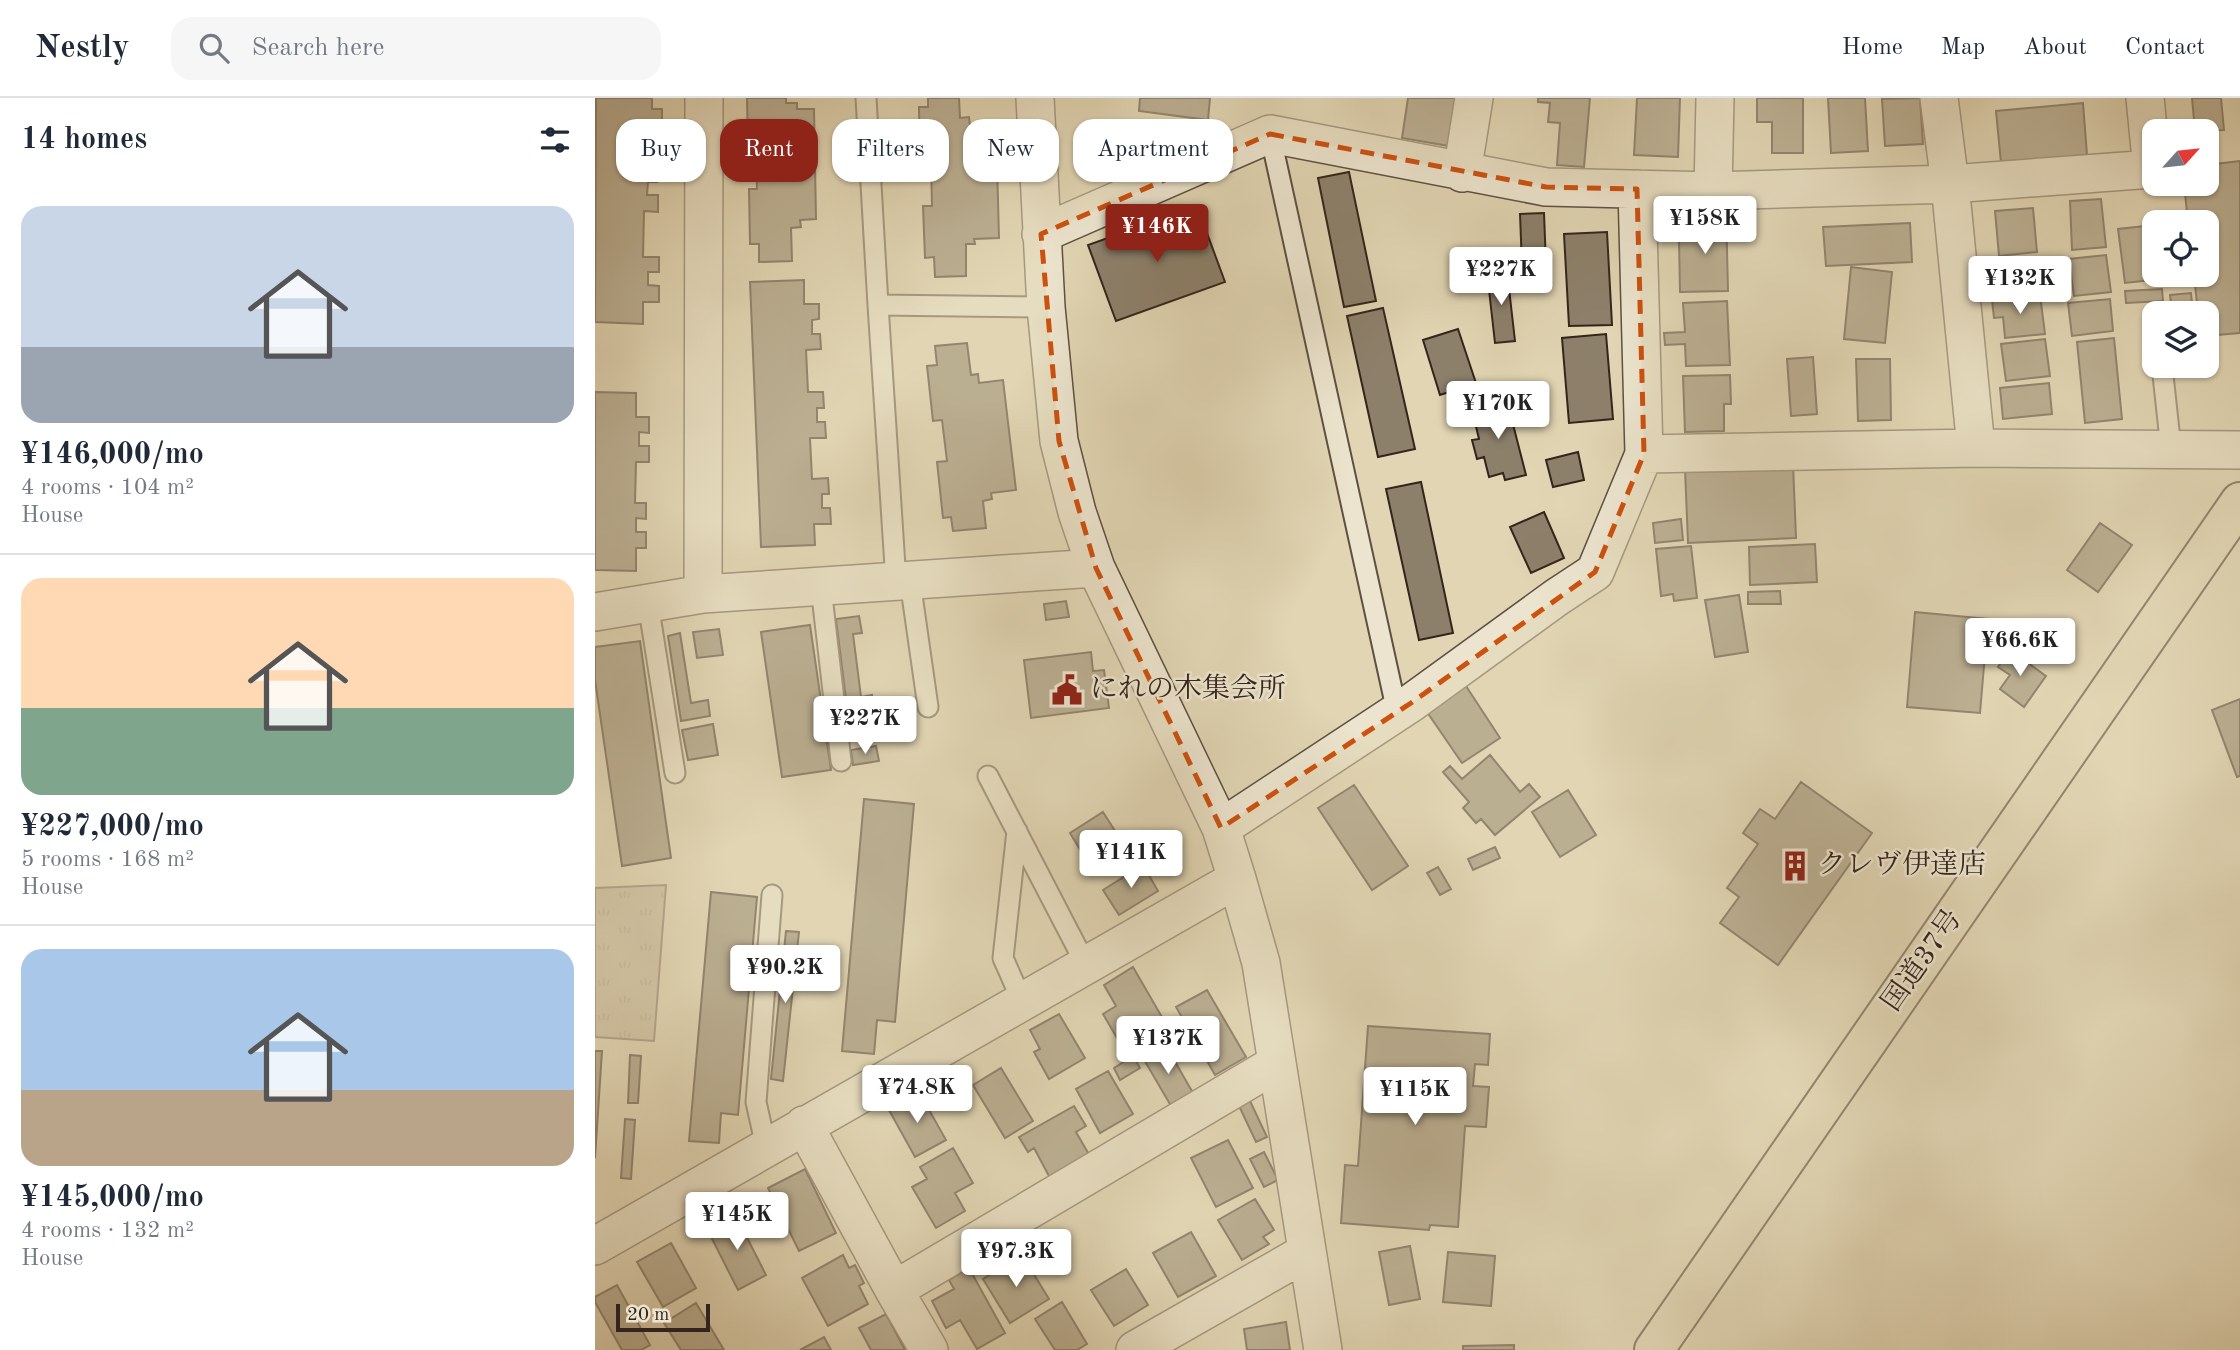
<!DOCTYPE html>
<meta charset="utf-8">
<style>
:root{--surface:#fff;--page:#f6f6f7;--text:#1f2937;--muted:#747a83;--line:#e0e1e3;--accent:#8f2418}
body{margin:0;font-family:"Old Standard TT","Noto Serif JP",serif;background:var(--page);color:var(--text);height:100vh;display:flex;flex-direction:column;font-size:26px;white-space:nowrap}
*{box-sizing:border-box;margin:0}
p{font-size:23px;color:var(--muted)}
.icon{flex:none;width:38px;height:38px;fill:none;stroke:currentColor;stroke-width:2;stroke-linecap:round;stroke-linejoin:round}
.map{position:relative;flex:1;overflow:hidden}
.side{display:flex;flex-direction:column;background:var(--surface);width:595px}
.side>*{flex:none}
.top-card{position:absolute;left:21px;top:21px;width:665px;height:63px;display:flex;gap:14px}
.needle{width:46px;rotate:63deg}
.buttons{position:absolute;left:1547px;top:21px;display:grid;gap:14px}
.buttons a{display:grid;place-items:center;width:77px;height:77px;border-radius:14px;background:var(--surface);box-shadow:0 2px 5px #0004;font-size:35px}
.scale{position:absolute;left:21px;bottom:18px;width:94px;box-sizing:border-box;padding-left:7px;border:4px solid #33241d;border-top:0;font-size:19px;line-height:24px;white-space:nowrap;color:#33241d;-webkit-text-stroke:5px #ece4ce;paint-order:stroke}
.price{position:absolute;translate:-50% -60px;padding:0 16px;border-radius:7px;background:#fff;color:#222;font-size:23px;line-height:46px;filter:drop-shadow(0 2px 4px #0008)}
.price::after{content:'';position:absolute;left:50%;top:42px;width:21px;height:16px;margin-left:-10px;background:inherit;clip-path:polygon(0 0,100% 0,50% 100%)}
.price.selected{background:var(--accent);color:#fff}
ul{padding:0;list-style:none}
li{display:grid;align-content:center;gap:14px;height:371px;padding:0 21px}
li+li{border-top:2px solid var(--line)}
li span{display:grid;place-items:center;height:217px;border-radius:21px;color:#555}
li>.icon{margin-inline-start:auto}
span .icon{width:126px;height:126px;fill:#fffc;stroke-width:1}
li b{font-size:30px}
h2{display:flex;justify-content:space-between;align-items:center;height:84px;padding:0 21px;font-size:30px}
.tag{padding:0 24px;border-radius:21px;background:var(--surface);box-shadow:0 2px 5px #0004;font-size:24px;line-height:63px}
.tag.selected{background:var(--accent);color:#fff}
header{display:flex;align-items:center;gap:42px;box-sizing:border-box;height:98px;padding:0 35px;background:var(--surface);border-bottom:2px solid var(--line)}
header strong{font-size:33px}
nav{display:flex;gap:38px;margin-inline-start:auto;font-size:24px}
.search{width:490px;height:63px;background:var(--page);display:flex;align-items:center;gap:18px;box-sizing:border-box;padding:0 24px;border-radius:21px;color:var(--muted);font-size:26px}
main{display:flex;flex:1;min-height:0}
.map>svg:first-child{display:block}
.park{fill:url(#park-tufts);stroke:#7b6e5c;stroke-width:2}
.building{fill:#8d806b;stroke:#33241d;stroke-width:2}
.lines{fill:none;stroke-linecap:round;stroke-linejoin:round}
.lane-casing{stroke:#5e5042;stroke-width:23}
.street-casing{stroke:#5e5042;stroke-width:40}
.highway-casing{stroke:#33241d;stroke-width:42}
.lane{stroke:#ece4ce;stroke-width:19}
.street{stroke:#ece4ce;stroke-width:37}
.highway{stroke:#e1d5b3;stroke-width:38}
.marked{fill:none;stroke:#cd510f;stroke-width:5;stroke-dasharray:14 9;stroke-linejoin:round}
.labels{text-anchor:middle;dominant-baseline:central;stroke-width:5;stroke-linejoin:round;paint-order:stroke}
.poi-label{font-size:28px;fill:#33241d;stroke:#ece4ce;text-anchor:start}
.street-label{font-size:28px;fill:#33241d;stroke:#ece4ce}
</style>
<header>
<strong>Nestly</strong>
<div class="search"><svg class="icon" aria-label="search" viewBox="0 0 24 24"><circle cx="10" cy="10" r="6"/><path d="M15 15l6 6"/></svg>Search here</div>
<nav><a>Home</a><a>Map</a><a>About</a><a>Contact</a></nav>
</header>
<main>
<section class="side">
<h2>14 homes<svg class="icon" aria-label="filters" viewBox="0 0 24 24"><path d="M4 7h16M4 17h16"/><circle cx="9" cy="7" r="2"/><circle cx="15" cy="17" r="2"/></svg></h2>
<ul>
<li><span style="background:linear-gradient(#c9d6e8 65%,#9aa5b1 0)"><svg class="icon" aria-label="home" viewBox="0 0 24 24"><path d="M3 11l9-7 9 7M6 9v11h12V9"/></svg></span><div><b>¥146,000/mo</b><p>4 rooms · 104 m²</p><p>House</p></div></li>
<li><span style="background:linear-gradient(#ffd9b3 60%,#7fa58c 0)"><svg class="icon" aria-label="home" viewBox="0 0 24 24"><path d="M3 11l9-7 9 7M6 9v11h12V9"/></svg></span><div><b>¥227,000/mo</b><p>5 rooms · 168 m²</p><p>House</p></div></li>
<li><span style="background:linear-gradient(#a9c7e8 65%,#b9a48a 0)"><svg class="icon" aria-label="home" viewBox="0 0 24 24"><path d="M3 11l9-7 9 7M6 9v11h12V9"/></svg></span><div><b>¥145,000/mo</b><p>4 rooms · 132 m²</p><p>House</p></div></li>
</ul>
</section>
<div class="map">
<svg width="1645" height="1252" viewBox="0 0 1645 1252">
<defs>
<pattern id="park-tufts" width="24" height="20" patternUnits="userSpaceOnUse" patternTransform="scale(1.75)"><rect width="24" height="20" fill="#c3b79a"/><path d="M3 7l-1-3M5 7V3M7 7l1-3M15 17l-1-3M17 17v-4M19 17l1-3" fill="none" stroke="#a89d84"/></pattern>
</defs>
<rect width="100%" height="100%" fill="#e1d5b3"/>
<filter id="stains"><feTurbulence type="fractalNoise" baseFrequency=".00286" numOctaves="4"/><feColorMatrix values="0 0 0 0 .2 0 0 0 0 .09 0 0 0 0 .02 0 0 0 .5 -.17"/></filter>
<radialGradient id="worn" r=".72"><stop offset=".6" stop-color="#630" stop-opacity="0"/><stop offset="1" stop-color="#630" stop-opacity=".3"/></radialGradient>
<path class="park" d="M71 787 59 943 0 939V790Z"/>
<path class="building" d="M1 0H57V11H67V28L49 27 48 66 63 67 62 84H53L52 97H63V114L49 113 48 159H64V174H53V187L64 188V204H48V226L0 224Z
M152 0H191V5H202V11H219L221 121 205 122 206 129 196 130 197 163 164 164V146H155L154 91H162L161 49 153 50Z
M333 0H364L365 20 374 19 375 28H401L404 140 379 141 380 146H371V178L340 179 339 159 330 160 328 108H337L336 63H325L324 9H333Z
M545 0H615L613 22 544 13Z
M813 0H862L854 48 807 40Z
M943 0H995L989 69 962 67 965 25 953 24 955 5 943 4Z
M1042 0H1085L1083 59 1039 57Z
M1162 0H1208V55H1177V24H1162Z
M1233 0H1270L1273 53 1236 55Z
M1325 0 1328 46 1290 48 1287 1Z
M1597 0H1626L1629 32 1600 33Z
M1488 5 1492 57 1406 65 1401 13Z
M1645 63V235L1612 238V215H1603L1599 177H1612V124H1593L1589 86H1612V67Z
M754 74 781 203 749 209 723 80Z
M1506 101 1511 149 1477 152 1475 103Z
M602 108 630 184 521 223 493 147Z
M1438 110 1442 154 1404 158 1400 113Z
M1111 111H1131L1133 193 1085 194 1084 141 1097 140V126H1111Z
M949 115 951 167 927 168 925 116Z
M1315 125 1317 164 1231 168 1228 129Z
M1559 127V177H1584V179L1530 185 1523 131Z
M1012 134 1017 227 974 228 969 136Z
M1511 157 1516 194 1479 198 1474 161Z
M1420 160 1422 176 1392 179 1391 163Z
M1256 169 1297 174 1290 245 1249 241Z
M912 173 920 243 900 245 892 174Z
M209 182V206H224V221L217 222V236H225L226 251 211 252 213 294H228L229 310H222V324H230L231 340H215L217 381 233 380 234 396H227V410H235L236 426H219L220 447 166 449 155 184Z
M1567 191 1568 203 1531 205 1530 193Z
M1596 195 1598 215H1577L1575 197Z
M1445 197 1450 236 1410 240 1408 219 1399 220 1397 202Z
M1515 201 1518 233 1477 238 1473 205Z
M1132 203 1135 267 1091 268 1090 246 1070 247 1069 235 1090 234 1088 205Z
M788 210 820 351 783 359 752 218Z
M863 231 881 285 845 297 828 242Z
M1011 236 1018 321 974 325 967 240Z
M1519 240 1527 321 1490 325 1482 244Z
M1450 241 1455 278 1411 283 1406 246Z
M372 245 376 277 383 276 384 285 408 282 421 392 396 395 397 401 388 403 391 430 358 433 356 419 348 420 342 364 352 363 347 322 338 323 332 268 342 267 340 248Z
M1218 259 1222 316 1196 318 1192 261Z
M1261 261H1295L1296 322 1263 323Z
M1135 277 1136 306H1129V333L1090 334 1088 278Z
M1454 285 1457 316 1408 321 1405 290Z
M0 294 41 295V319H54V335L44 334V348H54V364H41L40 405H51V421L41 420V434H51V450H41V473L0 472Z
M912 303 931 377 910 382 908 375 894 379 889 359 882 361 877 342 884 341 877 312Z
M983 354 989 382 958 389 951 362Z
M1198 366 1201 440 1093 445 1090 371Z
M826 384 858 535 824 542 791 391Z
M949 414 969 460 936 475 915 429Z
M1086 421 1088 442 1060 445 1058 425Z
M1505 425 1537 447 1503 494 1472 472Z
M1220 446 1222 484 1155 487 1154 449Z
M1096 448 1102 500 1079 503 1078 496 1066 498 1061 451Z
M1185 493 1186 506H1153V494Z
M1144 497 1153 554 1120 559 1110 502Z
M471 503 474 519 451 522 449 506Z
M1320 514 1393 521 1385 615 1312 609Z
M264 518 267 535 258 536 266 599 277 597 279 614 253 617 241 521Z
M215 527 236 672 187 679 166 534Z
M124 531 128 557 102 560 98 534Z
M85 535 96 605 113 602 115 618 86 623 73 538Z
M45 543 76 760 27 768 0 582V549Z
M1415 552 1451 578 1429 609 1405 591 1415 577 1403 569Z
M496 554 498 573 509 572 514 610 436 620 429 562Z
M871 588 905 640 867 665 832 614Z
M1645 601V678L1642 679 1617 612Z
M118 626 123 657 93 662 87 632Z
M281 648 284 663 258 667 256 652Z
M895 657 925 694 934 686 945 699 900 737 886 721 881 725 868 710 874 704 848 674 855 668 867 681Z
M1206 684 1277 735 1183 867 1125 825 1144 799 1132 790 1163 746 1148 735 1165 711 1180 721Z
M759 687 813 768 777 792 723 710Z
M973 692 1001 737 965 759 937 714Z
M269 701 319 706 300 924 282 922 279 956 247 953Z
M508 714 534 755 500 776 475 735Z
M900 749 905 760 878 772 873 761Z
M548 767 563 793 524 817 508 792Z
M843 769 856 791 845 797 832 775Z
M116 794 162 799 143 1017 126 1015 124 1045 94 1043Z
M191 833 204 834 188 983 176 981Z
M538 869 575 933 545 950 535 932 522 940 508 916 521 908 509 887Z
M612 892 651 959 620 977 581 909Z
M464 916 490 960 454 981 439 954 445 951 435 932Z
M773 928 895 936 893 967 880 966 878 988 894 989 891 1029 870 1028 863 1129 835 1127 834 1132 746 1125 750 1067 763 1068Z
M571 948 598 995 576 1008 548 960Z
M0 953H7L0 1060Z
M35 957 46 958 43 1005H33Z
M538 958 545 970 525 982 519 970Z
M406 970 438 1023 410 1040 378 987Z
M513 973 538 1016 505 1035 481 991Z
M324 994 351 1042 320 1059 294 1012Z
M655 1003 672 1039 661 1044 644 1008Z
M479 1008 491 1028 481 1034 495 1058 455 1080 439 1050 433 1054 424 1039Z
M30 1021 40 1022 36 1081 26 1080Z
M633 1042 658 1090 621 1109 596 1060Z
M358 1050 378 1085 360 1095 370 1113 341 1130 317 1089 332 1081 325 1069Z
M669 1054 683 1082 669 1089 655 1061Z
M210 1071 241 1135 204 1153 173 1090Z
M660 1101 679 1132 668 1139 674 1146 647 1162 623 1122Z
M140 1116 171 1177 143 1192 112 1131Z
M596 1134 621 1178 583 1199 558 1155Z
M76 1145 101 1190 68 1209 42 1164Z
M815 1148 825 1201 794 1207 784 1154Z
M853 1154 900 1158 896 1208 848 1204Z
M248 1157 254 1170 260 1167 269 1185 264 1188 273 1206 233 1228 207 1180Z
M427 1157 454 1201 415 1225 388 1181Z
M374 1170 410 1235 382 1251 365 1222 351 1230 337 1203 359 1191 354 1182Z
M531 1171 553 1207 519 1228 496 1192Z
M22 1187 55 1247 46 1252H27L0 1204V1199Z
M467 1204 492 1246 482 1252H460L440 1221Z
M101 1205 129 1252H86L69 1225Z
M291 1216 310 1252H276L264 1230Z
M691 1224 695 1252H652L649 1231Z
M229 1239 236 1252H205Z
M919 1247V1252H868V1248Z"/>
<g class="lines">
<g class="lane-casing">
<path id="lane" d="M271 0 283 207
M675 36 802 614
M1567 268 1576 351
M315 483 333 609
M301 484 283 207 451 209
M226 489 246 663
M53 505 80 675
M393 678 491 867
M422 733 408 860 427 903
M171 1049 161 1004 177 797"/>
</g>
<g class="street-casing">
<path id="street" d="M440 0 451 209 464 343 482 414 501 470 626 730 642 781 666 865 728 1252
M1344 0 1355 86 1381 350
M867 75 879 0
M1118 93 1120 0
M446 136 675 36 951 89 1118 93 1355 86 1557 71 1550 0
M1049 356 1381 350 1645 352
M108 496 109 0
M0 514 108 496 501 470
M626 730 816 605 962 499 1000 474 1049 356 1042 91
M209 1027 299 1192 334 1252
M0 1148 642 781
M299 1192 681 966
M540 1252 712 1154"/>
</g>
<g class="highway-casing">
<path id="highway" d="M1059 1252 1645 404"/>
</g>
<use href="#lane" class="lane"/>
<use href="#street" class="street"/>
<use href="#highway" class="highway"/>
</g>
<path d="M0 0H1645V1252H0ZM675 36 951 89 1042 91 1049 356 1000 474 816 605 626 730 501 470 464 343 446 136Z" fill="#e1d5b3" fill-opacity=".55" fill-rule="evenodd"/>
<path class="marked" d="M675 36 951 89 1042 91 1049 356 1000 474 816 605 626 730 501 470 464 343 446 136Z"/>
<defs>
<g id="civic-bare" transform="scale(2.415)"><path d="M-.6-6.5H3V-4.5H.6V-3L4-1V1h2V6H-6V1h2V-1L-.6-3ZM-1.2 2.5V6h2.4V2.5Z" fill="#8f2418" stroke="#ece4ce" stroke-width="2.5" paint-order="stroke"/></g>
<g id="building-bare" transform="scale(2.415)"><path d="M-4-6H4V6H1V3H-1V6H-4ZM-2.5-4.3h1.7v1.8h-1.7ZM.8-4.3h1.7v1.8H.8ZM-2.5-1h1.7V.8h-1.7ZM.8-1h1.7V.8H.8Z" fill="#8f2418" stroke="#ece4ce" stroke-width="2.5" paint-order="stroke"/></g>
</defs>
<g fill-rule="evenodd">
<use href="#civic-bare" x="472" y="592"/>
<use href="#building-bare" x="1200" y="768"/>
</g>
<g class="labels">
<g class="poi-label">
<text x="495" y="592">にれの木集会所</text>
<text x="1223" y="768">クレヴ伊達店</text>
</g>
<g class="street-label">
<text transform="translate(1328 863) rotate(-55)">国道37号</text>
</g>
</g>
<rect width="100%" height="100%" filter="url(#stains)"/>
<rect width="100%" height="100%" fill="url(#worn)"/>
</svg>
<div class="buttons">
<a><svg class="needle" viewBox="-14 -14 28 28"><path d="M0-13l5 13h-10z" fill="#e53935"/><path d="M0 13l5-13h-10z" fill="#747a83"/></svg></a>
<a><svg class="icon" aria-label="locate" viewBox="0 0 24 24"><circle cx="12" cy="12" r="6"/><path d="M12 2v4M12 18v4M2 12h4M18 12h4"/></svg></a>
<a><svg class="icon" aria-label="layers" viewBox="0 0 24 24"><path d="M12 4l9 5-9 5-9-5zM3 14l9 5 9-5"/></svg></a>
</div>
<div class="scale">20 m</div>
<b class="price" style="left:1110px;top:158px">¥158K</b>
<b class="price selected" style="left:562px;top:166px">¥146K</b>
<b class="price" style="left:906px;top:209px">¥227K</b>
<b class="price" style="left:1425px;top:218px">¥132K</b>
<b class="price" style="left:903px;top:343px">¥170K</b>
<b class="price" style="left:1425px;top:580px">¥66.6K</b>
<b class="price" style="left:270px;top:658px">¥227K</b>
<b class="price" style="left:536px;top:792px">¥141K</b>
<b class="price" style="left:190px;top:907px">¥90.2K</b>
<b class="price" style="left:573px;top:978px">¥137K</b>
<b class="price" style="left:322px;top:1027px">¥74.8K</b>
<b class="price" style="left:820px;top:1029px">¥115K</b>
<b class="price" style="left:142px;top:1154px">¥145K</b>
<b class="price" style="left:421px;top:1191px">¥97.3K</b>
<div class="top-card">
<a class="tag">Buy</a>
<a class="tag selected">Rent</a>
<a class="tag">Filters</a>
<a class="tag">New</a>
<a class="tag">Apartment</a>
</div>
</div>
</main>
